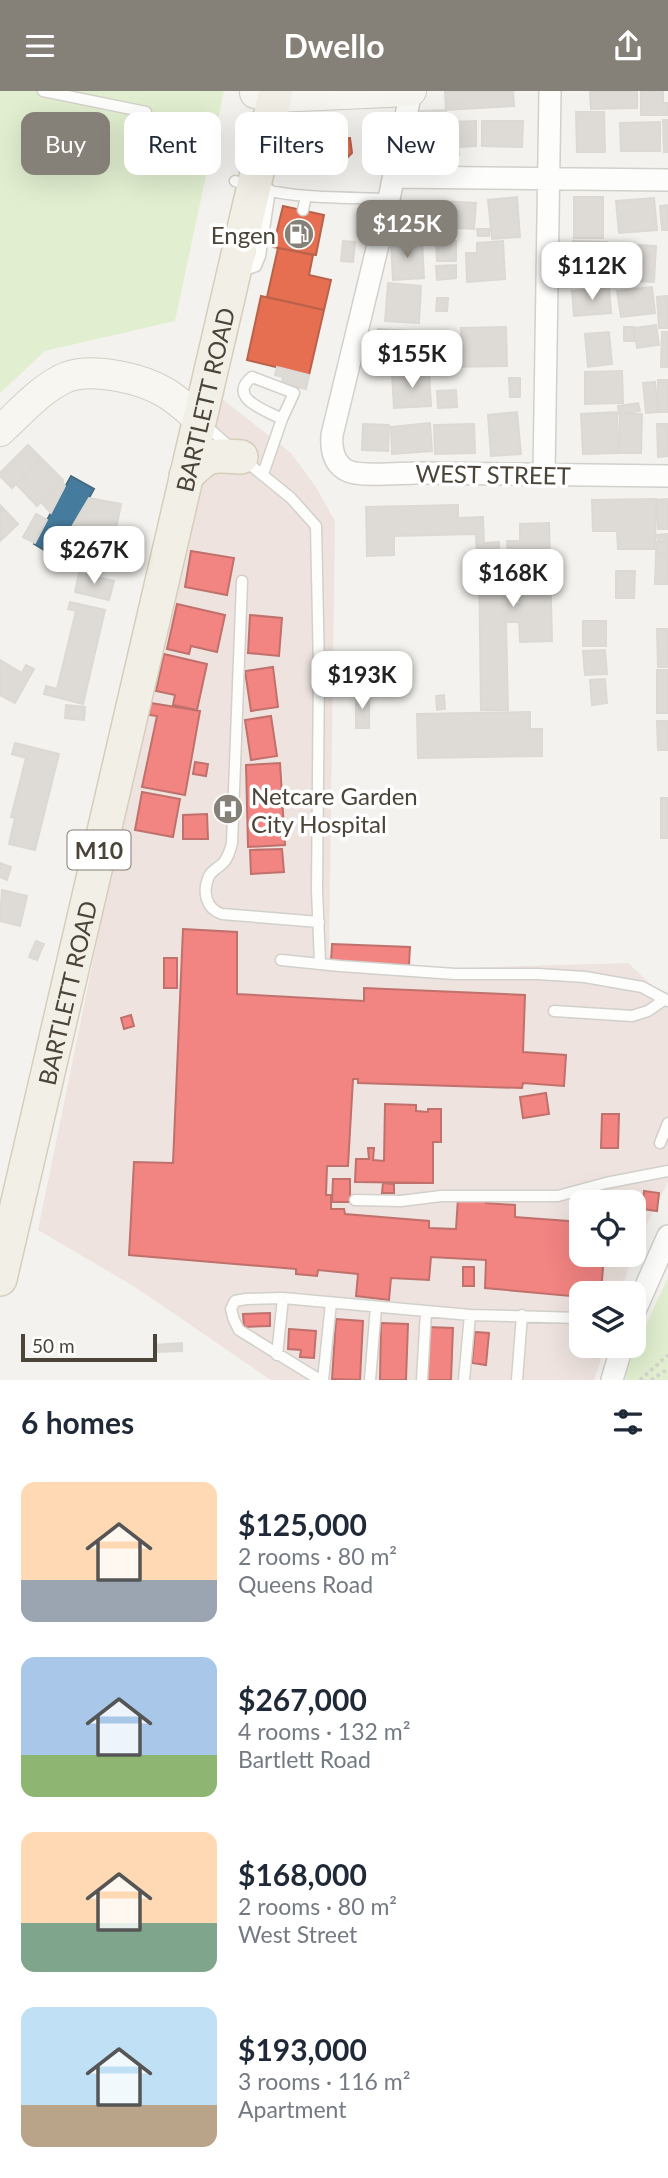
<!DOCTYPE html>
<meta charset="utf-8">
<style>
:root{--surface:#fff;--page:#f2f2f3;--text:#1f2937;--muted:#747a83;--accent:#868178}
body{margin:0;font-family:Lato,sans-serif;background:var(--page);color:var(--text);height:100vh;display:flex;flex-direction:column;font-size:26px;white-space:nowrap}
*{box-sizing:border-box;margin:0}
p{font-size:23px;color:var(--muted)}
.icon{flex:none;width:38px;height:38px;fill:none;stroke:currentColor;stroke-width:2;stroke-linecap:round;stroke-linejoin:round}
.map{position:relative;height:1289px;overflow:hidden}
.details{display:flex;flex-direction:column;background:var(--surface);flex:1}
.details>*{flex:none}
.guide{position:absolute;left:21px;top:21px;width:626px;height:63px;display:flex;gap:14px}
.tools{position:absolute;left:569px;top:1099px;display:grid;gap:14px}
.tools a{display:grid;place-items:center;width:77px;height:77px;border-radius:14px;background:var(--surface);box-shadow:0 7px 28px #0002;font-size:35px}
.scale{position:absolute;left:21px;bottom:18px;width:136px;box-sizing:border-box;padding-left:7px;border:4px solid #4b4439;border-top:0;font-size:19px;line-height:24px;white-space:nowrap;color:#4b4439;-webkit-text-stroke:5px #fff;paint-order:stroke}
.price{position:absolute;translate:-50% -60px;padding:0 16px;border-radius:14px;background:#fff;color:#222;font-size:23px;line-height:46px;filter:drop-shadow(0 2px 4px #0008)}
.price::after{content:'';position:absolute;left:50%;top:42px;width:21px;height:16px;margin-left:-10px;background:inherit;clip-path:polygon(0 0,100% 0,50% 100%)}
.price.active{background:var(--accent);color:#fff}
ul{padding:0;list-style:none}
li{display:flex;align-items:center;gap:21px;height:175px;padding:0 21px}
li span{display:grid;place-items:center;flex:none;width:196px;height:140px;border-radius:14px;color:#555}
li>.icon{margin-inline-start:auto}
span .icon{width:84px;height:84px;fill:#fffc;stroke-width:1}
li b{font-size:30px}
h2{display:flex;justify-content:space-between;align-items:center;height:84px;padding:0 21px;font-size:30px}
.tag{padding:0 24px;border-radius:14px;background:var(--surface);box-shadow:0 7px 28px #0002;font-size:24px;line-height:63px}
.tag.active{background:var(--accent);color:#fff}
header{display:flex;justify-content:space-between;align-items:center;height:91px;padding:0 21px;background:var(--accent);color:#fff;font-size:32px;font-weight:700}
.map>svg:first-child{display:block}
.medical{fill:#eee3df}
.green{fill:#e1eecf}
.shops{fill:#e76f51;stroke:#b8624a;stroke-width:2}
.health{fill:#f28482;stroke:#c0716c;stroke-width:2}
.public{fill:#457b9d;stroke:#476a7f;stroke-width:2}
.building{fill:#dedbd6;stroke:#dcd9d4;stroke-width:2}
.lines{fill:none;stroke-linecap:round;stroke-linejoin:round}
.lane-casing{stroke:#d2d0cb;stroke-width:13}
.street-casing{stroke:#d2d0cb;stroke-width:24}
.secondary-casing{stroke:#d3cfc5;stroke-width:32}
.primary-casing{stroke:#d6cebb;stroke-width:36}
.path{stroke:#d3d2cc;stroke-width:3.5;stroke-dasharray:3.5 3.5;stroke-linecap:butt}
.lane{stroke:#fdfdfc;stroke-width:10}
.street{stroke:#fdfdfc;stroke-width:21}
.secondary{stroke:#f7f6f1;stroke-width:30}
.primary{stroke:#f2efe6;stroke-width:33}
.labels{text-anchor:middle;dominant-baseline:central;stroke-width:7;stroke-linejoin:round;paint-order:stroke}
.shield{fill:#fff;stroke:#817c74;stroke-width:2}
.shield-label{font-size:23px;font-weight:bold;fill:#4b4439}
.poi-label{font-size:24px;fill:#4b4439;stroke:#fff;text-anchor:end}
.street-label{font-size:24px;fill:#4b4439;stroke:#fff}
</style>
<header><svg class="icon" aria-label="menu" viewBox="0 0 24 24"><path d="M4 6h16M4 12h16M4 18h16"/></svg>Dwello<svg class="icon" aria-label="share" viewBox="0 0 24 24"><path d="M12 15V3M7 8l5-5 5 5M5 13v7h14v-7"/></svg></header>
<div class="map">
<svg width="668" height="1289" viewBox="0 0 668 1289">
<rect width="100%" height="100%" fill="#f4f2ee"/>
<path class="medical" d="M221 307 291 362 316 396 335 430 329 864 333 867 393 875 460 877 628 872 656 898 668 902V1091L634 1158V1111H581V1164H632L621 1202H581V1255H605L594 1289H271L135 1196 38 1139 99 841 153 595Z"/>
<path class="green" d="M0 0H224L175 230 45 260 0 302Z
M668 1186V1289H626V1279Z"/>
<path class="shops" d="M350 47 352 62 346 68 299 70 297 50Z
M283 115 324 124 316 164 273 156Z
M278 157 313 164 309 184 331 189 324 219 267 206Z
M261 205 324 219 309 284 247 269Z"/>
<path class="health" d="M191 460 234 467 227 504 185 496Z
M177 513 225 524 217 561 191 555 189 563 167 558Z
M250 524 282 527 279 565 248 562Z
M164 563 207 573 197 619 173 614 175 604 156 600Z
M273 576 278 616 251 620 245 580Z
M151 612 200 620 185 704 142 696 157 625 149 624Z
M271 625 277 665 251 669 245 629Z
M195 671 208 673 206 685 193 683Z
M280 672 285 754 248 756 246 674Z
M142 701 180 708 173 746 135 739Z
M207 723 208 748H183V724Z
M282 758 284 781 251 783 250 759Z
M183 838 237 841V903L364 910V897L525 904 523 961 566 964 564 995 523 992 522 997 358 992V988H353L348 1075H327L326 1104H331V1118H344L345 1123 429 1130V1137L456 1138 458 1107 486 1108V1112L515 1114V1126L581 1131V1164H604L601 1202H581V1206L485 1197 486 1169 431 1166 429 1189 391 1187 389 1209 356 1205 358 1183 318 1179 317 1185 296 1183V1178L129 1164 134 1071 173 1072Z
M332 853 410 856 409 874 331 871Z
M164 867H177V897H164Z
M131 924 134 935 124 938 121 927Z
M546 1002 549 1023 523 1027 520 1006Z
M385 1013 416 1014V1020L428 1021V1018H441V1051H433V1092L355 1091 356 1068H369L368 1057H374L373 1069 384 1070Z
M602 1023H619L618 1057H601Z
M333 1088H350V1111H332Z
M383 1092 394 1093V1102H382Z
M644 1100 659 1102 657 1120 642 1118Z
M636 1102 641 1125 634 1127V1111H615L614 1106Z
M463 1176H474V1195H463Z
M270 1222V1235L244 1236 243 1223Z
M336 1228 363 1230 360 1289 332 1288Z
M381 1232 408 1233 406 1289H380Z
M426 1236 453 1237 451 1289H424Z
M289 1238 316 1240 314 1267 300 1266 301 1259 288 1258Z
M475 1241 489 1242 486 1274 472 1272Z"/>
<path class="public" d="M71 385 94 398 56 466 34 453Z"/>
<path class="building" d="M445 0H513L514 15 446 19Z
M590 0H637V17L591 18Z
M641 0H663V12H668V24H641Z
M446 19 447 31 476 30V55L458 56 459 64 432 65V40H419V20Z
M576 21H604L605 61H577Z
M663 29H668V61H664Z
M482 30H523L522 56 482 55Z
M660 31V60H621L620 32Z
M517 106 520 146 492 148 488 109Z
M574 106H603V147H574Z
M654 107 657 139 619 142 616 110Z
M439 110 476 112 474 138 438 136Z
M668 114V139H662L660 115Z
M477 138H489V145H478Z
M422 149 424 187 393 189 391 150Z
M343 150 355 151 353 171 341 170Z
M436 150H456V170H437Z
M503 150 505 188 467 191 466 162H477V152Z
M573 150 607 151 606 165H573Z
M617 153 656 155 654 191 616 189V176L606 175 607 166 616 167Z
M456 174V187L437 189 436 175Z
M577 177 607 178 606 192 577 191Z
M388 192 421 195 419 232 385 230Z
M652 196 655 222 621 226 617 200Z
M609 197 611 222 574 225 572 200Z
M668 205V237H659L657 206Z
M437 207H448L447 220H436Z
M656 234 659 254 637 257 634 237Z
M506 236 507 275 449 276V264L462 263 461 237Z
M624 236H634V250H624Z
M378 238 412 240 411 274 377 273Z
M609 241 612 273 588 276 585 243Z
M662 241H668V276H661Z
M435 256H447L448 277H435Z
M277 276 309 284 306 298 282 292 283 286 275 284Z
M429 280 431 315 394 317 392 283Z
M622 280 623 312 585 313V281Z
M509 287H520V306H510Z
M658 289H668V321H658Z
M655 291 658 321 646 322 643 292Z
M456 299 457 316 438 317 437 300Z
M638 312 640 320 619 323 618 315Z
M517 321 521 363 491 365 488 324Z
M617 321 618 362 583 363 581 323Z
M620 323H642L641 362H619Z
M430 332 432 360 392 363 391 336Z
M363 333 389 334 388 360 362 359Z
M474 333 475 362 435 363 434 334Z
M657 333H668V365L658 366Z
M28 354 41 367 12 397 0 385V382Z
M41 367 63 389 37 415 16 393Z
M62 390 65 395 51 422 41 411Z
M89 407 121 413 114 448 85 442 86 437 73 434Z
M656 408 655 458H618L617 440H593L592 409Z
M668 408V438H658L657 409Z
M0 414 18 433 0 450Z
M458 414V427L483 426 484 452 499 451V467L477 468 476 443 394 445V464L367 465 366 416Z
M36 423 47 429 35 452 23 446Z
M549 432 552 550 520 551 519 531H506L508 619H481L479 469 506 468 508 513H520L519 461 508 462 507 450H520V433Z
M73 439 83 445 77 455 67 448Z
M668 443V450L658 451 657 444Z
M63 451 75 457 67 472 56 466Z
M657 451H668V463L656 462Z
M656 464 668 465V493H655Z
M616 480H635L634 507H616Z
M79 482 114 490 109 509 75 501Z
M70 511 105 519 83 613 44 603 46 595 57 598 76 520 68 518Z
M583 530H606V555H583Z
M657 538H668V576H658Z
M605 559 607 583 585 584 583 560Z
M0 569 22 582 26 574 34 578 15 612 0 604Z
M657 579H668V622H657Z
M605 588 607 612 592 614 590 589Z
M356 604H369V637H356Z
M444 604 445 618 437 619 436 605Z
M66 614 85 616 84 629 65 627Z
M530 621V638H542V665L418 667 417 623Z
M657 630H668V659H658Z
M15 652 59 663 35 759 9 753 15 727 11 726 26 667 12 663Z
M661 707H668V747H661Z
M0 772 11 776 7 789 0 786Z
M2 799 27 805 20 835 0 830Z
M36 850 44 853 37 869 29 866Z
M182 1252V1260L155 1261V1254Z"/>
<g class="lines">
<g class="lane-casing">
<path id="lane" d="M43 0 146 21
M235 90C283 109 338 106 389 108
M303 119 306 105
M239 181 256 175 260 165 270 99
M204 333 231 357
M243 368 291 407 316 435 319 578 317 799 320 872
M263 383 282 328 294 302 252 286C226 307 267 320 282 328
M242 490 232 752C230 759 228 768 222 773 218 777 212 779 209 785 202 801 206 818 222 823L319 831
M281 869 340 875 455 883H538L585 886 642 896 668 910
M554 920 632 925 648 920 664 909
M660 1052 668 1032
M355 1109 401 1110 441 1105H558L606 1092 668 1080
M277 1264 283 1207
M320 1289 239 1239 234 1229 231 1218 235 1210 246 1208 283 1207 470 1224 581 1227
M323 1289 331 1212
M370 1289 376 1216
M422 1289 426 1220
M464 1289 470 1224
M517 1289 522 1224"/>
</g>
<g class="street-casing">
<path id="street" d="M411 0 389 108 332 344C331 358 333 373 348 380 360 386 401 382 417 382 500 383 584 384 668 385
M394 86 668 89
M544 383 550 0
M634 1222 668 1145
M612 1289 622 1255"/>
</g>
<g class="secondary-casing">
<path id="secondary" d="M255 2 275 6 411 0
M0 340C20 322 42 296 67 286 94 276 143 288 166 302 179 310 189 320 200 329"/>
</g>
<g class="primary-casing">
<g id="primary">
<path d="M186 385C210 362 209 364 241 366"/>
<path id="s1" d="M0 1188 276 0"/>
</g>
</g>
<path class="path" d="M640 1289 668 1264
M651 1289 668 1278"/>
<use href="#lane" class="lane"/>
<use href="#street" class="street"/>
<use href="#secondary" class="secondary"/>
<use href="#primary" class="primary"/>
</g>
<defs>
<g id="fuel-disc" transform="scale(1.575)"><circle r="9.5" fill="#868178" stroke="#fff"/><path d="M-5.5-6h7V0h2V4h1.3V-2.5L3-4.5l.8-.8L6-3V5H2.5V1h-1V6h-7ZM-4.2-4.7v3.2H.2V-4.7Z" fill="#fff"/></g>
<g id="hospital-disc" transform="scale(1.575)"><circle r="9.5" fill="#868178" stroke="#fff"/><path d="M-5-5h3v3.5h4V-5h3V5h-3V1.5h-4V5h-3Z" fill="#fff"/></g>
</defs>
<g fill-rule="evenodd">
<use href="#fuel-disc" x="299" y="143"/>
<use href="#hospital-disc" x="228" y="718"/>
</g>
<g class="labels">
<rect class="shield" x="67.5" y="739.5" width="63" height="39" rx="5"/>
<g class="shield-label">
<text x="99" y="759">M10</text>
</g>
<g class="poi-label">
<text x="276" y="143">Engen</text>
<text x="251" y="704" text-anchor="start">Netcare Garden<tspan x="251" dy="28">City Hospital</tspan></text>
</g>
<g class="street-label">
<text stroke="none"><textPath href="#s1" startOffset="903">BARTLETT ROAD</textPath></text>
<text transform="translate(493 383) rotate(1)">WEST STREET</text>
<text stroke="none"><textPath href="#s1" startOffset="294">BARTLETT ROAD</textPath></text>
</g>
</g>
</svg>
<div class="tools">
<a><svg class="icon" aria-label="locate" viewBox="0 0 24 24"><circle cx="12" cy="12" r="6"/><path d="M12 2v4M12 18v4M2 12h4M18 12h4"/></svg></a>
<a><svg class="icon" aria-label="layers" viewBox="0 0 24 24"><path d="M12 4l9 5-9 5-9-5zM3 14l9 5 9-5"/></svg></a>
</div>
<div class="scale">50 m</div>
<b class="price active" style="left:407px;top:169px">$125K</b>
<b class="price" style="left:592px;top:211px">$112K</b>
<b class="price" style="left:412px;top:299px">$155K</b>
<b class="price" style="left:94px;top:495px">$267K</b>
<b class="price" style="left:513px;top:518px">$168K</b>
<b class="price" style="left:362px;top:620px">$193K</b>
<div class="guide">
<a class="tag active">Buy</a>
<a class="tag">Rent</a>
<a class="tag">Filters</a>
<a class="tag">New</a>
</div>
</div>
<section class="details">
<h2>6 homes<svg class="icon" aria-label="filters" viewBox="0 0 24 24"><path d="M4 7h16M4 17h16"/><circle cx="9" cy="7" r="2"/><circle cx="15" cy="17" r="2"/></svg></h2>
<ul>
<li><span style="background:linear-gradient(#ffd9b3 70%,#9aa5b1 0)"><svg class="icon" aria-label="home" viewBox="0 0 24 24"><path d="M3 11l9-7 9 7M6 9v11h12V9"/></svg></span><div><b>$125,000</b><p>2 rooms · 80 m²</p><p>Queens Road</p></div></li>
<li><span style="background:linear-gradient(#a9c7e8 70%,#8fb573 0)"><svg class="icon" aria-label="home" viewBox="0 0 24 24"><path d="M3 11l9-7 9 7M6 9v11h12V9"/></svg></span><div><b>$267,000</b><p>4 rooms · 132 m²</p><p>Bartlett Road</p></div></li>
<li><span style="background:linear-gradient(#ffd9b3 65%,#7fa58c 0)"><svg class="icon" aria-label="home" viewBox="0 0 24 24"><path d="M3 11l9-7 9 7M6 9v11h12V9"/></svg></span><div><b>$168,000</b><p>2 rooms · 80 m²</p><p>West Street</p></div></li>
<li><span style="background:linear-gradient(#bfe0f5 70%,#b9a48a 0)"><svg class="icon" aria-label="home" viewBox="0 0 24 24"><path d="M3 11l9-7 9 7M6 9v11h12V9"/></svg></span><div><b>$193,000</b><p>3 rooms · 116 m²</p><p>Apartment</p></div></li>
</ul>
</section>
